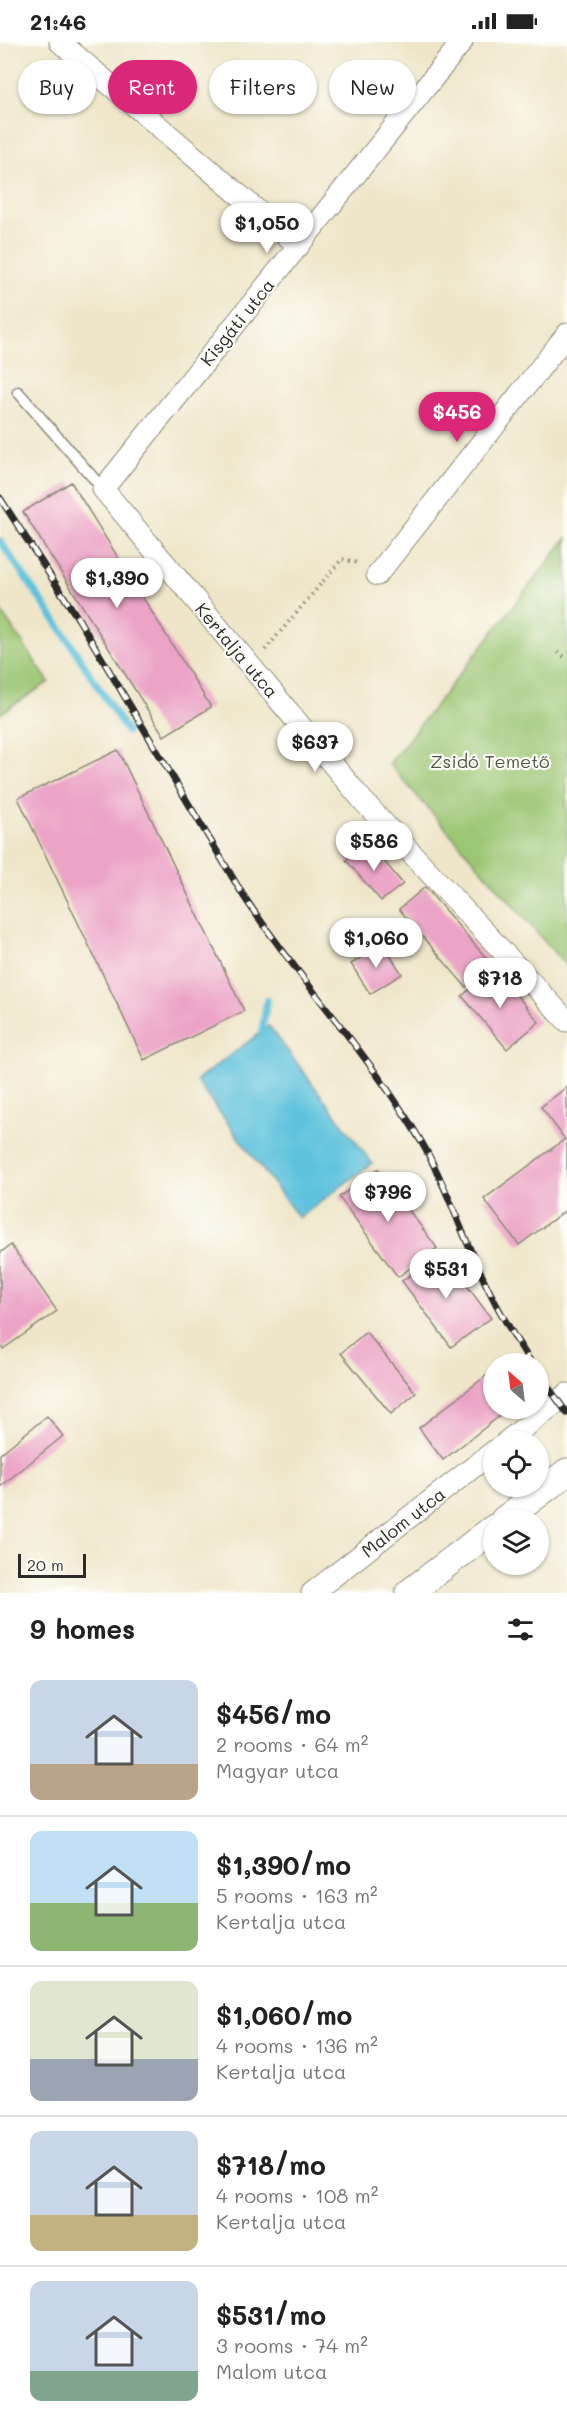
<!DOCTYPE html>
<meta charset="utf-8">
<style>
:root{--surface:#fff;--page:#f6f6f6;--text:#222;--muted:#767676;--line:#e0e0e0;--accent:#db2777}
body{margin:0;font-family:Mali,sans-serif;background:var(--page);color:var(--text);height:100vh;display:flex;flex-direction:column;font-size:22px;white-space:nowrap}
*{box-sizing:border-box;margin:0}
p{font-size:20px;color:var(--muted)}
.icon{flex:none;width:33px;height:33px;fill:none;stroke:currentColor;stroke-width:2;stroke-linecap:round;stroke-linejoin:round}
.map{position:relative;height:1551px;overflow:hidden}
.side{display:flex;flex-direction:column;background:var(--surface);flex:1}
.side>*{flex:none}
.hud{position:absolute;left:18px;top:18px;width:531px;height:54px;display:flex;gap:12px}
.needle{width:39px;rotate:332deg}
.controls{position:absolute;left:483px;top:1311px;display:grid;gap:12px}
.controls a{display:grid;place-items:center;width:66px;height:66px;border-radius:50%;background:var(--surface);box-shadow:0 2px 4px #0004;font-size:30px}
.scale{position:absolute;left:18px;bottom:15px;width:68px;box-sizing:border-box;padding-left:6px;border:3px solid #2b2b2b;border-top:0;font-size:16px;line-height:21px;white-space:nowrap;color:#2b2b2b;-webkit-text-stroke:4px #fdfcf7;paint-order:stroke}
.price{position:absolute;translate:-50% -51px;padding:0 14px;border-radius:21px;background:#fff;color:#222;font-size:20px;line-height:39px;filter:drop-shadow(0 2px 3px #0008)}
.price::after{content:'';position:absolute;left:50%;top:36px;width:18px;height:14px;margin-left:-9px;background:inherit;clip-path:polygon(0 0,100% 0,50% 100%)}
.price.active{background:var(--accent);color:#fff}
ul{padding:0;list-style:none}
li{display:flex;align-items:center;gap:18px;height:150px;padding:0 30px}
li+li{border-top:2px solid var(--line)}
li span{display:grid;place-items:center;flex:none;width:168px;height:120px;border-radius:12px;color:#555}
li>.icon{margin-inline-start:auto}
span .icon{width:72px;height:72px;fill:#fffc;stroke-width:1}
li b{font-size:26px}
h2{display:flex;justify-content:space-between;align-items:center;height:72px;padding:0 30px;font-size:26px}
.tag{padding:0 21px;border-radius:27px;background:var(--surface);box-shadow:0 2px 4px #0004;font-size:21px;line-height:54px}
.tag.active{background:var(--accent);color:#fff}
.status{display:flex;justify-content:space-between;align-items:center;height:42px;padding:0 30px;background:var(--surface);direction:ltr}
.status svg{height:16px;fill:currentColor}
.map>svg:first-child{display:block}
.green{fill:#9bc673;stroke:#63784f;stroke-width:1.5}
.water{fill:#5fc2dd;stroke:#457684;stroke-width:1.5}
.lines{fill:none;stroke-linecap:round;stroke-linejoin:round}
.stream{stroke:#5fc2dd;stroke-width:7}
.building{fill:#eca4c6}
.service-casing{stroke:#8d887a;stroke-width:13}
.minor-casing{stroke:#8d887a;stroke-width:23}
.tertiary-casing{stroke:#8d887a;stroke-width:29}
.path{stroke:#8d887a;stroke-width:4;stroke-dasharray:1.5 4.5;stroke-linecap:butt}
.service{stroke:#fff;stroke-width:10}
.minor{stroke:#fff;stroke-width:21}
.tertiary{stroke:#fff;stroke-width:27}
.rail-casing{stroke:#2b2b2b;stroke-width:7}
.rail{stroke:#fdfcf7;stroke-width:4.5;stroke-dasharray:14;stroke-linecap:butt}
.labels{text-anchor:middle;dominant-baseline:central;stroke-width:4.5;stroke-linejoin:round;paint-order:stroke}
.street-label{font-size:18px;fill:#2b2b2b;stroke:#fdfcf7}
.park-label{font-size:18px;fill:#4d5a41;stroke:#fdfcf7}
</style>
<div class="status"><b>21:46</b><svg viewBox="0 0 49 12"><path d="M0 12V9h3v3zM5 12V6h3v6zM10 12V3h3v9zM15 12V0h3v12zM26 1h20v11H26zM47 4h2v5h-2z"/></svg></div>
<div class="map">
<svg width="567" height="1551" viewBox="0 0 567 1551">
<rect width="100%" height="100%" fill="#fdfcf7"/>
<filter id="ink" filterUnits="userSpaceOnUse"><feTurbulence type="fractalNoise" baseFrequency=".0167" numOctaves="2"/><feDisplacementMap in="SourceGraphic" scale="12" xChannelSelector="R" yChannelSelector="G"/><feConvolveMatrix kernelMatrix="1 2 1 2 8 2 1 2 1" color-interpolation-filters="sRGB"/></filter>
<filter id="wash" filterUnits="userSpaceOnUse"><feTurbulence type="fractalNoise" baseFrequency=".008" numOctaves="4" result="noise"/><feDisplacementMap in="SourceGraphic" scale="24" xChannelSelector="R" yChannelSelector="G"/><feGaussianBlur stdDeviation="1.35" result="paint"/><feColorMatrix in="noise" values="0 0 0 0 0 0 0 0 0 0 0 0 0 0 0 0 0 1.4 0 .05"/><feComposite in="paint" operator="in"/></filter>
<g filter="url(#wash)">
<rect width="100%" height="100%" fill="#efe6c9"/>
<path class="green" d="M567 496V925L389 722Z
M0 568 49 640 0 672Z"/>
<path class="water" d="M269 984 372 1121 299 1176 196 1039Z"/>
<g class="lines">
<path class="stream" d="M0 499 65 593 127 690
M262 989 267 958"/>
</g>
<g id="blocks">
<path class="building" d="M71 440 211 665 164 694 23 470Z
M118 708 244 969 144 1018 18 756Z
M368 800 403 842 381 859 346 818Z
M425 845 492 923 466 945 399 867Z
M383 902 402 932 370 952 351 922Z
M494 926 539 980 507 1007 462 954Z
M567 1045V1167L519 1203 484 1157 565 1097 541 1065Z
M378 1127 437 1206 398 1235 339 1155Z
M11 1203 57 1269 3 1307 0 1303V1211Z
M442 1210 491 1276 451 1305 402 1239Z
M366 1290 416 1351 391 1372 341 1311Z
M487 1333 494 1341V1366H510L443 1418 419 1386Z
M47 1374 63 1394 0 1445V1412Z"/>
</g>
</g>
<g filter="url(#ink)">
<use href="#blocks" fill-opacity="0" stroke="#8d887a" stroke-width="1.5"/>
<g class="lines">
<g class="service-casing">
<path id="service" d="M18 350 103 447"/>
</g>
<g class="minor-casing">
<path id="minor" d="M60 0 299 204
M462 0 103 447 364 760 567 979
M377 533 567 292
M506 1400 567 1352
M312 1551 494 1409"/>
</g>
<g class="tertiary-casing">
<path id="tertiary" d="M504 1478 567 1430
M409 1551 494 1486"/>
</g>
<path class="path" d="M265 608 342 517 359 521
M558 610 567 617"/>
<use href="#service" class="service"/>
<use href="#minor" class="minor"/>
<use href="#tertiary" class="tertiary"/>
<g class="rail-casing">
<path id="rail" d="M0 456 79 578 243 853C299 938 371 1014 422 1101 443 1137 456 1176 473 1214 489 1251 509 1288 532 1322
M538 1331 567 1371"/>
</g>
<use href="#rail" class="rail"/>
</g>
</g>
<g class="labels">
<g class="street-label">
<text transform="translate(237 280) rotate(-51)">Kisgáti utca</text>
<text transform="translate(237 608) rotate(50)">Kertalja utca</text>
<text transform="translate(403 1480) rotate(-38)">Malom utca</text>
</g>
<g class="park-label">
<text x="490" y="719">Zsidó Temető</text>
</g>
</g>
</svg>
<div class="controls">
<a><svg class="needle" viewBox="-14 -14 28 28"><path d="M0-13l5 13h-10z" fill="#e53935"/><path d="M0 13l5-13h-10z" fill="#767676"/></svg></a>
<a><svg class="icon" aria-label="locate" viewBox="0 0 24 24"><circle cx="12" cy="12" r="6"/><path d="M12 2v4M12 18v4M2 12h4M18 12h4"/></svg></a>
<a><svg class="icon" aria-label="layers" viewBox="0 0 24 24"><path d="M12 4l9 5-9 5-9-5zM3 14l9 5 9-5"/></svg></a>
</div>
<div class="scale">20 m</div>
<b class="price" style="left:267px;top:212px">$1,050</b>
<b class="price active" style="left:457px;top:401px">$456</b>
<b class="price" style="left:117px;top:567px">$1,390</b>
<b class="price" style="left:315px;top:731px">$637</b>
<b class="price" style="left:374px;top:830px">$586</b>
<b class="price" style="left:376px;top:927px">$1,060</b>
<b class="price" style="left:500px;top:967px">$718</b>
<b class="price" style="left:388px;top:1181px">$796</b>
<b class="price" style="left:446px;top:1258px">$531</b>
<div class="hud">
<a class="tag">Buy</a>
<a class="tag active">Rent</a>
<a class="tag">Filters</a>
<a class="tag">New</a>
</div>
</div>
<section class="side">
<h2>9 homes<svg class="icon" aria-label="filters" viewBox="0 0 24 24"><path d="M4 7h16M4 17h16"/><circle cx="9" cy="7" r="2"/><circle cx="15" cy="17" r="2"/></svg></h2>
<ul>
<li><span style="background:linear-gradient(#c9d6e8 70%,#b9a48a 0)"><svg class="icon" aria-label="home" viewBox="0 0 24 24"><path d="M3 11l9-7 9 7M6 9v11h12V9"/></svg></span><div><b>$456/mo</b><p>2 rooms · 64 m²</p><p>Magyar utca</p></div></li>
<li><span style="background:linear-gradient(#bfe0f5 60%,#8fb573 0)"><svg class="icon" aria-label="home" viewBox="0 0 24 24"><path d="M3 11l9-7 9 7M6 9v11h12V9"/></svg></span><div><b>$1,390/mo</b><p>5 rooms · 163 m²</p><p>Kertalja utca</p></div></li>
<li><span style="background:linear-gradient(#dfe7d0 65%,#9aa5b1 0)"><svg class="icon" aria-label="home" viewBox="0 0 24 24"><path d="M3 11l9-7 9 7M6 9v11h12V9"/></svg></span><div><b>$1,060/mo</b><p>4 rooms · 136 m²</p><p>Kertalja utca</p></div></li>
<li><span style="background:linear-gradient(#c9d6e8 70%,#c2b280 0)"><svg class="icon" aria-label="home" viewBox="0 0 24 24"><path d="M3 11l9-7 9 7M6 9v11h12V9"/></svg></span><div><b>$718/mo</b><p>4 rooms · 108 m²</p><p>Kertalja utca</p></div></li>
<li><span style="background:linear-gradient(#c9d6e8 75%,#7fa58c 0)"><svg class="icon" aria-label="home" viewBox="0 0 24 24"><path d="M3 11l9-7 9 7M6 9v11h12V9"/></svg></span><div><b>$531/mo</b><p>3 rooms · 74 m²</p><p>Malom utca</p></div></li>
</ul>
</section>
